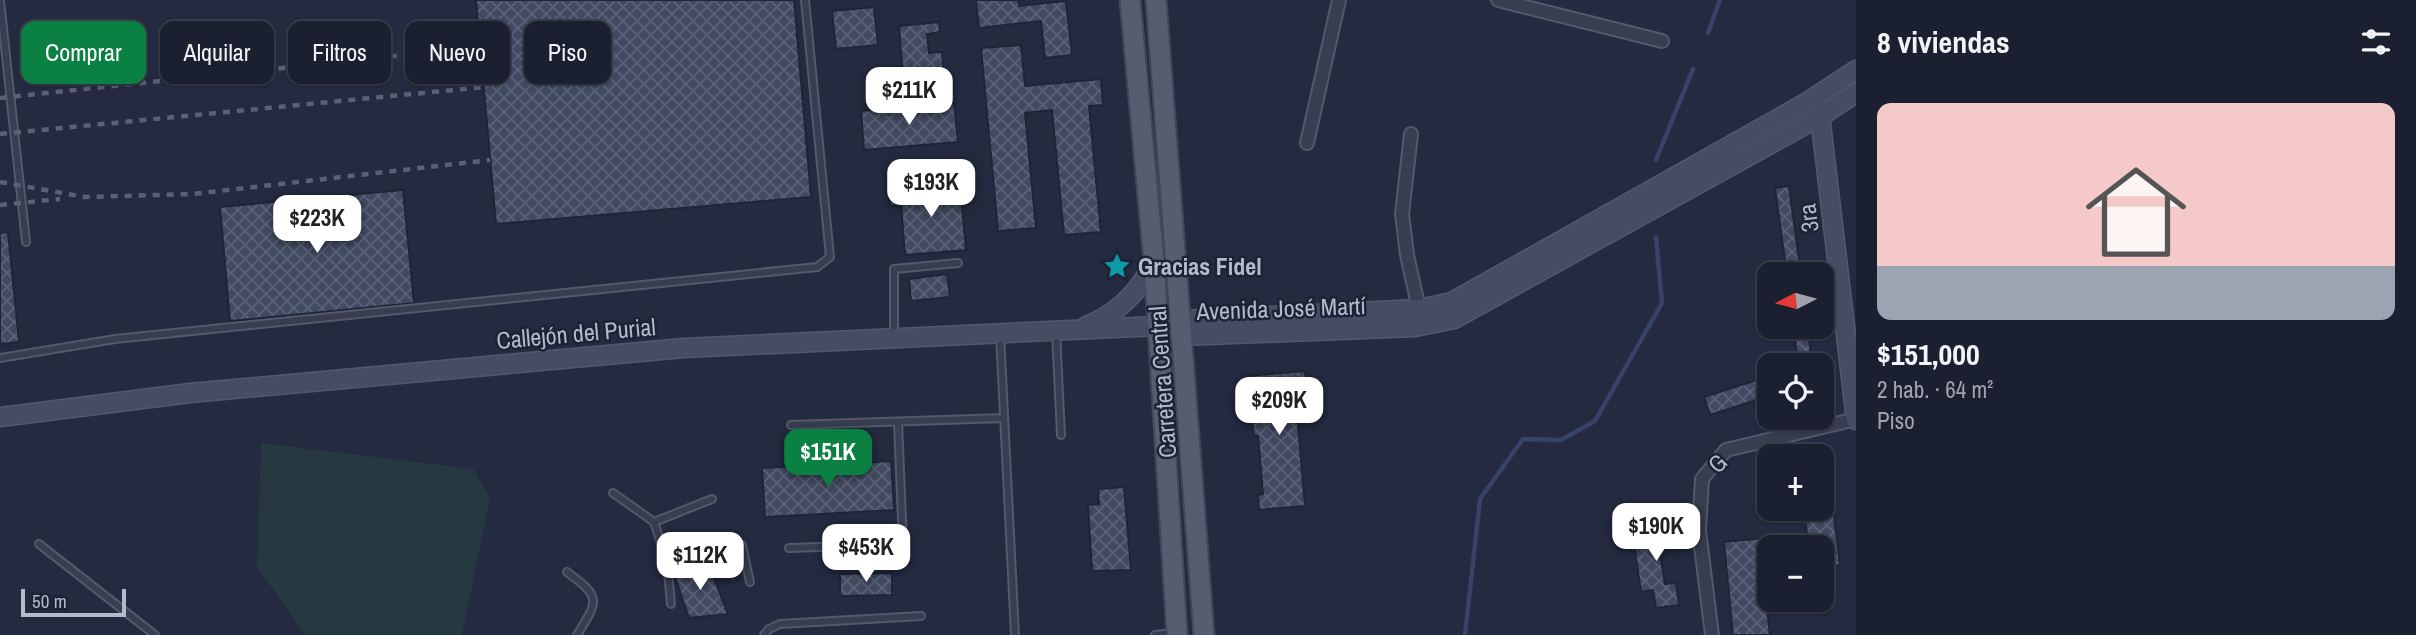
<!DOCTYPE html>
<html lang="es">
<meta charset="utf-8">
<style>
:root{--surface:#1b2030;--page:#242838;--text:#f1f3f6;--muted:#a0a3ab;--line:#393e4c;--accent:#0b8043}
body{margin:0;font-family:"Archivo Narrow",sans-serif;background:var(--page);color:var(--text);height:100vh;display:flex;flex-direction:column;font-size:26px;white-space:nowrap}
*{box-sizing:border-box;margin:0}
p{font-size:23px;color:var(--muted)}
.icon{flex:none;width:38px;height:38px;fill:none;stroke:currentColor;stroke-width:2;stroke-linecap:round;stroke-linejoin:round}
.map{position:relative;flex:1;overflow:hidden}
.drawer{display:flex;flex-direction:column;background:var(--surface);width:560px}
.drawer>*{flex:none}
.top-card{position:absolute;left:21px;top:21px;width:665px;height:63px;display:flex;gap:14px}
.needle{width:46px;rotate:264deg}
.fabs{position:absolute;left:1757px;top:262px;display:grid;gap:14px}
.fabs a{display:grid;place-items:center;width:77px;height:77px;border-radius:14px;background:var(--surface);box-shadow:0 2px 5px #0004,0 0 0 2px var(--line);font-size:35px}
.scale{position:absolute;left:21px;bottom:18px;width:105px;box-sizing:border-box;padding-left:7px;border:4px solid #b4b9cb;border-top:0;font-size:19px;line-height:24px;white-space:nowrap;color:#b4b9cb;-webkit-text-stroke:5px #1d2335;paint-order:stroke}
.price{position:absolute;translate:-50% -60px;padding:0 16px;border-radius:14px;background:#fff;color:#222;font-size:23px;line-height:46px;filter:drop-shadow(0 2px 4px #0008)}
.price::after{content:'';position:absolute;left:50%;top:42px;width:21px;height:16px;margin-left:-10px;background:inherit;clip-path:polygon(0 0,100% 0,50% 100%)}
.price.selected{background:var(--accent);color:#fff}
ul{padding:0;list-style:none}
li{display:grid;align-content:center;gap:14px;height:371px;padding:0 21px}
li span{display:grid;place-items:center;height:217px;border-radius:14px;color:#555}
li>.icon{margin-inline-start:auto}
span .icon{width:126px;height:126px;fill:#fffc;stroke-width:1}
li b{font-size:30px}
h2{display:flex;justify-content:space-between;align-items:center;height:84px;padding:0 21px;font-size:30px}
.chip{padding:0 24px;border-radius:14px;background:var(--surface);box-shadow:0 2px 5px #0004,0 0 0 2px var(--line);font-size:24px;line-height:63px}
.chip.selected{background:var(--accent);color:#fff}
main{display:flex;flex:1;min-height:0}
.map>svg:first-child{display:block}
.green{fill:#263941}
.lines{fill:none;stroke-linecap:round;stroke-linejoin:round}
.stream{stroke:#374368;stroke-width:4.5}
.building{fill:url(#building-cross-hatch);stroke:#1f2537;stroke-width:2}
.lane-casing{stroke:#53596b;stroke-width:10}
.street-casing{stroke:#53596b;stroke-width:16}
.secondary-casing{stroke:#53596b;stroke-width:21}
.primary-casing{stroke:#414759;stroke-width:23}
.lane{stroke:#383e50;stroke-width:6}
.street{stroke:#383e50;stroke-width:12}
.secondary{stroke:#464c63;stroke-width:18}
.primary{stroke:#565d70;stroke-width:19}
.rail{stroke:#5a6177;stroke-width:4.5;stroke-dasharray:7 7;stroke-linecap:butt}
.labels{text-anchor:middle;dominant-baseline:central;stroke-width:5;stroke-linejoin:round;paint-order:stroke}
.street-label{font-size:24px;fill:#b4b9cb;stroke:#1d2335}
.poi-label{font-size:24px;font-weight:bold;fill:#b4b9cb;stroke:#1d2335;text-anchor:start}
</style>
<main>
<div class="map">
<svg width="1856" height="635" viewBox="0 0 1856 635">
<defs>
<pattern id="building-cross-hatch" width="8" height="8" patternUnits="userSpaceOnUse" patternTransform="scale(1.75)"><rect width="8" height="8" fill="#424a62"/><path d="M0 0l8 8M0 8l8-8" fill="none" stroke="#5b6277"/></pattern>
</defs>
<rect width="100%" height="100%" fill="#242b40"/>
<path class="green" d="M261 443 473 469 490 498 462 635H306L257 567Z"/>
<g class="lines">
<path class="stream" d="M1708 33 1720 0
M1656 160 1693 69
M1465 635 1480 499 1523 439 1561 440 1595 421 1662 303 1656 238"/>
</g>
<path class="building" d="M476 0H794L811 197 496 224Z
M976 0H1018L1019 6 1066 1 1072 55 1045 58 1041 21 979 28Z
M874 7 878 45 836 49 832 11Z
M939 22 940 32 927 34 929 53 942 52 944 73 903 77 899 26Z
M1021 45 1025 86 1101 79 1103 105 1089 106 1101 232 1064 235 1052 110 1025 113 1036 228 998 231 981 48Z
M954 103 958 142 864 150 861 111Z
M960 185 966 250 905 255 901 205 890 206 889 191Z
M1789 186 1801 275H1787L1775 188Z
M403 190 414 303 230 321 220 207Z
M8 232 19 342 0 344V233Z
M947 274 950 297 911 301 909 279Z
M1794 327H1808L1812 366H1798Z
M1305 371 1308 401 1296 402 1305 506 1259 510 1258 495 1263 494 1258 436H1254L1247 376Z
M1769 376V396L1710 415 1704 397Z
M891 461 894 510 765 517 762 468Z
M1124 487 1131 570 1092 571 1088 505 1099 504 1098 489Z
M1833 508 1840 565 1822 568V548H1809L1804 512Z
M1667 515 1672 545 1659 547 1665 584 1676 583 1679 605 1656 608 1653 590 1641 592 1634 545 1648 543 1644 519Z
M1763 538 1768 575 1763 576 1770 635H1733L1724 542Z
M707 561 728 614 689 618 674 574Z
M892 573V595L840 596V574Z"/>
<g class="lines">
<g class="lane-casing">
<path id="lane" d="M0 0 26 242
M1056 332 1061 435
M1000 334 1015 635
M894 335V269L958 263
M0 358 115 339 817 267 830 257 805 0
M791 425 1004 418
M613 493 654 522 667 561 671 604
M654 522 712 499
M39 544 155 635
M789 548 903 544 898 422
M667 561 742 545 750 582
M567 572C601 597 599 600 577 635
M764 635 769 629 780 624 921 616
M1155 635 1174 633"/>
</g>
<g class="street-casing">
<path id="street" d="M1498 0 1662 41
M1411 134 1402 214 1407 255 1419 309
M1307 143 1339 0
M1712 635 1699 530 1702 479 1726 450 1856 419"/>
</g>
<g class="secondary-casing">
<path id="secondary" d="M1856 70 1804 104 1452 302 1419 309 1182 320 1158 326 1183 336 1415 327 1454 319 1821 116 1856 93
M1819 107 1856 420
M1086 326C1118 314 1139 292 1154 262
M0 417 190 393 684 348 1158 326"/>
</g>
<g class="primary-casing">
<path id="primary" d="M1130 0 1154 262 1177 635
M1156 0 1204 635"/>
</g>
<use href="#lane" class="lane"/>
<use href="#street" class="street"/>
<use href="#secondary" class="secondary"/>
<use href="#primary" class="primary"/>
<path class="rail" d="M0 98 480 47
M0 134 484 87
M0 182 85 197 193 194 490 160
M0 205 60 199"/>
</g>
<defs>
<g id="sight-bare" transform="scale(2.1)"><path d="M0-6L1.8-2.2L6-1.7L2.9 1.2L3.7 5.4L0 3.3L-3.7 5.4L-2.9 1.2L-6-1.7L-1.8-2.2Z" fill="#0f9aa8" stroke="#1d2335" stroke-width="2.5" paint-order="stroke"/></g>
</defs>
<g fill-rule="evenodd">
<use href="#sight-bare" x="1117" y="266"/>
</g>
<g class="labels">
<g class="street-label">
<text transform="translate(1808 218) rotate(-97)">3ra</text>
<text transform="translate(1281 308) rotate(-2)">Avenida José Martí</text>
<text transform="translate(576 333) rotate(-5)">Callejón del Purial</text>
<text transform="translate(1162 382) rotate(-94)">Carretera Central</text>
<text transform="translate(1717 463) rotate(-45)">G</text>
</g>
<g class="poi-label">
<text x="1138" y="266">Gracias Fidel</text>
</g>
</g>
</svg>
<div class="fabs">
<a><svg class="needle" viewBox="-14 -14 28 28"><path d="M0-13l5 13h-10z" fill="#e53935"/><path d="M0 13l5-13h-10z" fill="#a0a3ab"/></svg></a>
<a><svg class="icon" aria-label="locate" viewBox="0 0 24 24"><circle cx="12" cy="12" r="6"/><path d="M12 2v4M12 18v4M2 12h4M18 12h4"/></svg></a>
<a>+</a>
<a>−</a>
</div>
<div class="scale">50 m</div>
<b class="price" style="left:909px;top:127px">$211K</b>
<b class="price" style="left:931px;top:219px">$193K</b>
<b class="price" style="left:317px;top:255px">$223K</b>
<b class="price" style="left:1279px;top:437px">$209K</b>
<b class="price selected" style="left:828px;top:489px">$151K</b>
<b class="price" style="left:1656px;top:563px">$190K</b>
<b class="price" style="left:866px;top:584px">$453K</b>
<b class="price" style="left:700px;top:592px">$112K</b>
<div class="top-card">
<a class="chip selected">Comprar</a>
<a class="chip">Alquilar</a>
<a class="chip">Filtros</a>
<a class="chip">Nuevo</a>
<a class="chip">Piso</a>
</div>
</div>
<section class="drawer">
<h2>8 viviendas<svg class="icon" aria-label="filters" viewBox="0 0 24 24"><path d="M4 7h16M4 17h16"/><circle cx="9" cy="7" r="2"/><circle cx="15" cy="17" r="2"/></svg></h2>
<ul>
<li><span style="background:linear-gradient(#f6c9c9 75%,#9aa5b1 0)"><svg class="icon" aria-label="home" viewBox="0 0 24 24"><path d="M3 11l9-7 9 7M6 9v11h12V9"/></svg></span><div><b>$151,000</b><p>2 hab. · 64 m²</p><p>Piso</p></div></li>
</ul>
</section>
</main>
